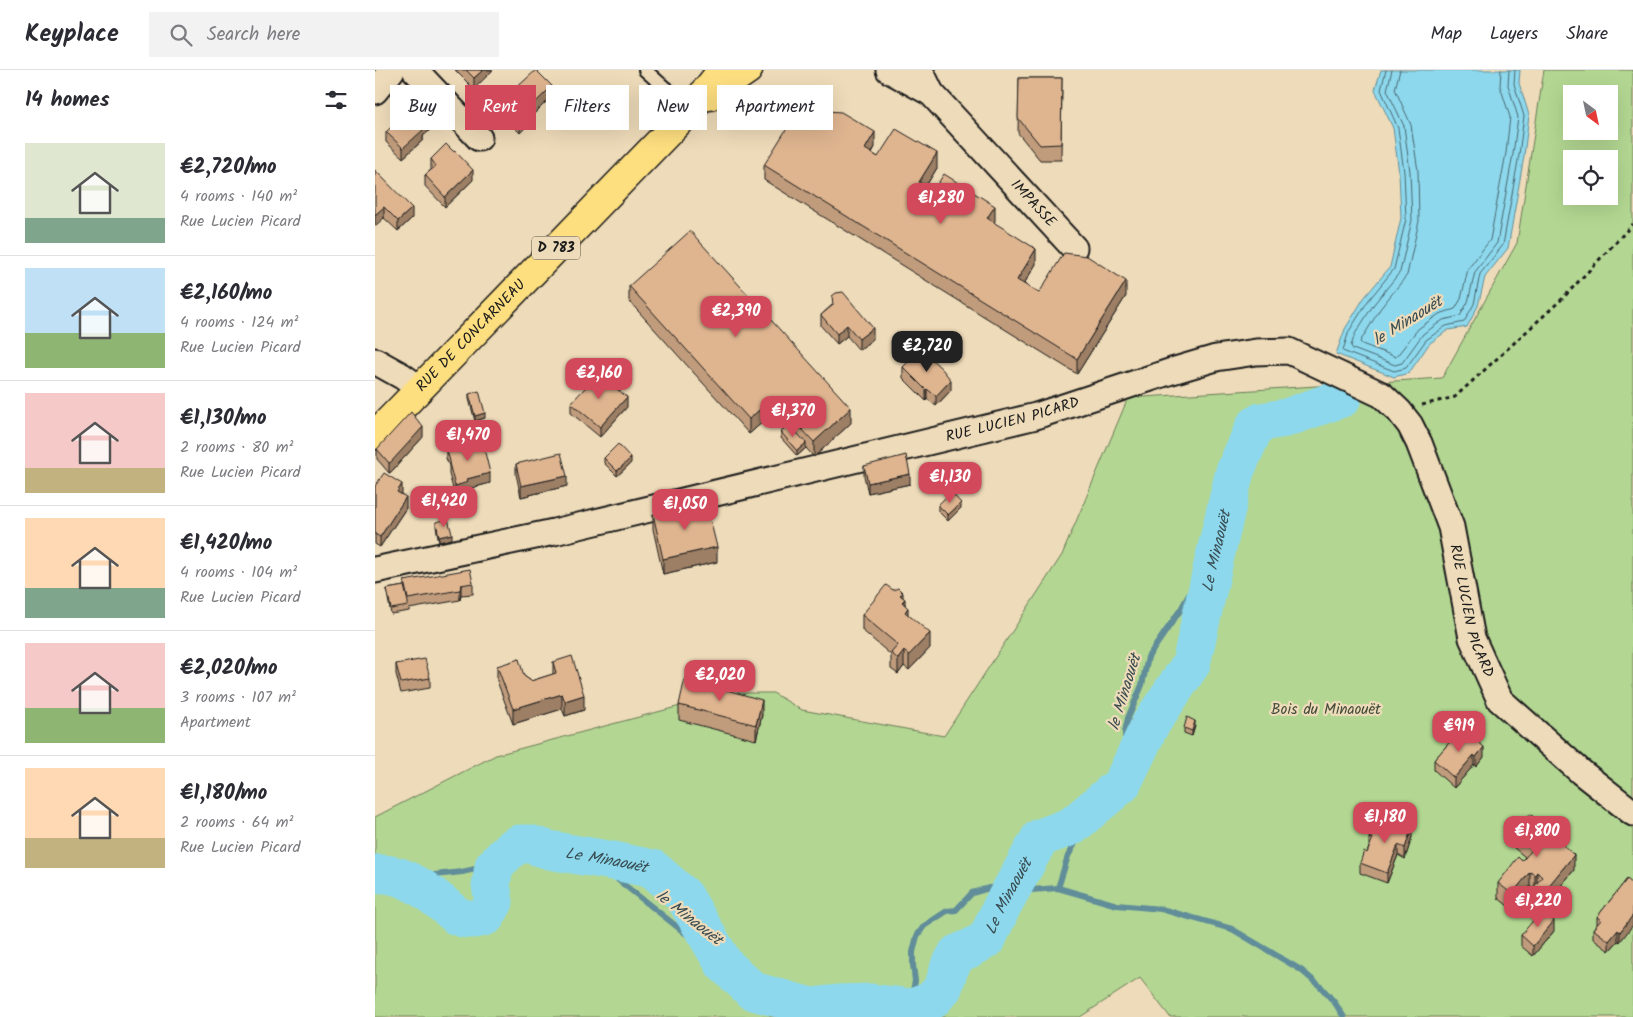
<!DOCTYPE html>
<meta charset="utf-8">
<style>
:root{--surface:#fff;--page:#f2f2f3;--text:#2b2b33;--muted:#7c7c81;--line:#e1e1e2;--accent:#d1495b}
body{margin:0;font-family:Kalam,sans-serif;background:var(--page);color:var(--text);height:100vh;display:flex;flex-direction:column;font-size:19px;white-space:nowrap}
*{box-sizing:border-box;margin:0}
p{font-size:16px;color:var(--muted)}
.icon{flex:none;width:28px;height:28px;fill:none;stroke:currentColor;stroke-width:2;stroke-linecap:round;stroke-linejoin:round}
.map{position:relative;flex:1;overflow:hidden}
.panel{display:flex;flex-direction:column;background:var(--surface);width:375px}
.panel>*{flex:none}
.guide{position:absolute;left:15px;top:15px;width:475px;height:45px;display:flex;gap:10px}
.needle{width:32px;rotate:147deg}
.buttons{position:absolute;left:1188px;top:15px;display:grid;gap:10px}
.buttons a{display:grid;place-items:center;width:55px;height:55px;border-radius:0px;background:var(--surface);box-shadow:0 5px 20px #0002;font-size:25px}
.price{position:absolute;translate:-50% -42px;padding:0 11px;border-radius:10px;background:var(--accent);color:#fff;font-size:16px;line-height:32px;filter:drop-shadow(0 1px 2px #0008)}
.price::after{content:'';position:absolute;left:50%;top:30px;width:15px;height:11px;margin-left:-8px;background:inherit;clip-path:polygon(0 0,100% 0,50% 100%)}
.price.current{background:#222;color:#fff}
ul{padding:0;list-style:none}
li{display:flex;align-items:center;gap:15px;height:125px;padding:0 25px}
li+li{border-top:1px solid var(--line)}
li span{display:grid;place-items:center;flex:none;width:140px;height:100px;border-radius:0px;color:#555}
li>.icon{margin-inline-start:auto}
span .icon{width:60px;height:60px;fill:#fffc;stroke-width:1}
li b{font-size:21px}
h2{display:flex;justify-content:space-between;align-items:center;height:60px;padding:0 25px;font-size:21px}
.tag{padding:0 18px;border-radius:0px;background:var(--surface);box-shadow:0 5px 20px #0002;font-size:18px;line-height:45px}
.tag.current{background:var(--accent);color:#fff}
header{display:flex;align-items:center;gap:30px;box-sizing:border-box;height:70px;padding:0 25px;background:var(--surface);border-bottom:1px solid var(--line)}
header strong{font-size:24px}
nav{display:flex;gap:28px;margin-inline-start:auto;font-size:18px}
.search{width:350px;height:45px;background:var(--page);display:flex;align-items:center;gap:12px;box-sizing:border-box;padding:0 18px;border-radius:0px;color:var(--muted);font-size:19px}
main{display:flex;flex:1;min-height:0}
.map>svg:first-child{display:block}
.green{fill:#b3d792;stroke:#687a57;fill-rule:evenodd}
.water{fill:#8dd8ed;stroke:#608d99}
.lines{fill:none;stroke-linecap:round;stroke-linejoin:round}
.shore{stroke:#496770;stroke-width:1}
.stream{stroke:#608d99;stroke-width:6}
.river{stroke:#8dd8ed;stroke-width:39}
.lane-casing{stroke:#1c1c1c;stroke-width:16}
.street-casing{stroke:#1c1c1c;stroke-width:29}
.primary-casing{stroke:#1c1c1c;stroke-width:31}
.path{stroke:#1c1c1c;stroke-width:3;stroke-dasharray:4 4;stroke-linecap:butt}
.lane{stroke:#eedbb9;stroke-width:12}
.street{stroke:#eedbb9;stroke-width:25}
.primary{stroke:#fedf80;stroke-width:28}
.wall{fill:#c09c7c;stroke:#1c1c1c}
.shaded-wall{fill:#9c7f65;stroke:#1c1c1c}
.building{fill:#dfb590;stroke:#1c1c1c}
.labels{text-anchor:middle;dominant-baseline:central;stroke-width:4.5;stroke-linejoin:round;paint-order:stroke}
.shield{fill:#eedbb9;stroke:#5b554b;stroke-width:1}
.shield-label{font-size:14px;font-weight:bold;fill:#1c1c1c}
.street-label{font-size:15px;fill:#1c1c1c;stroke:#eedbb9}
.park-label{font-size:15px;fill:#424b3a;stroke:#eedbb9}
.water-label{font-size:16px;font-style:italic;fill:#384b50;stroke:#eedbb9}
</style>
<header>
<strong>Keyplace</strong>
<div class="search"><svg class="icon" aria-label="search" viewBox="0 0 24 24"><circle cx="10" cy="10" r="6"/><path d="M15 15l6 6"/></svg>Search here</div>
<nav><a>Map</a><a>Layers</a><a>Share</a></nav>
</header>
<main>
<section class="panel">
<h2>14 homes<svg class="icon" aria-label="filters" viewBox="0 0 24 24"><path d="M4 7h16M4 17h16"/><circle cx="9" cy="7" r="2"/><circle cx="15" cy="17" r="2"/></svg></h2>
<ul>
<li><span style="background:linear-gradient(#dfe7d0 75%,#7fa58c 0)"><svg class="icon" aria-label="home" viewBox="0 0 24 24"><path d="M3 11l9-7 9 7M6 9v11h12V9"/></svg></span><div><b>€2,720/mo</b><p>4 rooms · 140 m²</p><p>Rue Lucien Picard</p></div></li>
<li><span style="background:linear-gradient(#bfe0f5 65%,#8fb573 0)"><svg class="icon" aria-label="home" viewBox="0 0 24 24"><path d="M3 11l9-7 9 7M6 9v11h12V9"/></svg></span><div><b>€2,160/mo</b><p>4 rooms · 124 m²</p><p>Rue Lucien Picard</p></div></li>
<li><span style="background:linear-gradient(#f6c9c9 75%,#c2b280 0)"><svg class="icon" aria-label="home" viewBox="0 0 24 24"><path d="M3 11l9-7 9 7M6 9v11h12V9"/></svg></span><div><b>€1,130/mo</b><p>2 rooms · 80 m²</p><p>Rue Lucien Picard</p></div></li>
<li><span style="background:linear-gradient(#ffd9b3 70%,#7fa58c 0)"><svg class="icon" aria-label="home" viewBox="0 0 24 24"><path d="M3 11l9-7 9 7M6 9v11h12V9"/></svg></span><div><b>€1,420/mo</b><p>4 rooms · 104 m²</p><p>Rue Lucien Picard</p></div></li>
<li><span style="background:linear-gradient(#f6c9c9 65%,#8fb573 0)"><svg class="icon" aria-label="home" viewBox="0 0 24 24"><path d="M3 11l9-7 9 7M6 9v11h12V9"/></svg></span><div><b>€2,020/mo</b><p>3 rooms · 107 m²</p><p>Apartment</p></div></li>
<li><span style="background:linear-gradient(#ffd9b3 70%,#c2b280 0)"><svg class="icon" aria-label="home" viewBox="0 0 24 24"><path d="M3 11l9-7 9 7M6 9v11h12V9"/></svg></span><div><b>€1,180/mo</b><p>2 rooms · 64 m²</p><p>Rue Lucien Picard</p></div></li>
</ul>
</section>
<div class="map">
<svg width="1258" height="947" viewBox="0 0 1258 947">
<rect width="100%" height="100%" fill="#eedbb9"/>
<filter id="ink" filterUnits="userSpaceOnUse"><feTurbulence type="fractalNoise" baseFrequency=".02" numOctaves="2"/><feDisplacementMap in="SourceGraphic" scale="10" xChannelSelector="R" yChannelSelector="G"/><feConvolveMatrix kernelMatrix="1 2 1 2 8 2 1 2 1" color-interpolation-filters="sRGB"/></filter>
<g filter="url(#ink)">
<path class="green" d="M1169 0H1258V947H795L765 908 705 947H0V747L121 685 354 623H398L427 640 569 666 687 485 753 328 1067 308 1142 173ZM1196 24H1234V61H1196ZM1196 89H1234V126H1196Z"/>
<path class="water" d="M1006 0H1145L1144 13 1154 45 1149 86 1133 178 1110 207 1103 236 1092 257 1073 260 1054 274 1034 303 1019 307 961 284 970 259 989 228 1015 197 1026 148 1024 103 1018 58 1000 20Z"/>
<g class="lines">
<path class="shore" d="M1011 0 1006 20 1023 58 1029 102 1031 149 1019 199 993 231 974 261 968 280 970 282 1019 301 1031 298 1051 270 1071 256 1089 252 1099 234 1105 204 1128 175 1144 85 1149 46 1139 14 1140 0
M1017 0 1012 20 1029 56 1035 102 1037 150 1025 202 999 234 980 264 976 276 978 279 1020 295 1027 293 1048 264 1068 250 1085 246 1093 232 1100 202 1122 173 1138 84 1143 47 1133 15 1134 0
M1025 0 1020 19 1036 55 1043 101 1044 151 1032 205 1005 239 985 272 987 274 1021 287 1043 259 1064 244 1080 239 1086 229 1093 199 1115 170 1131 83 1135 47 1125 16 1126 0"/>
<path class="stream" d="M683 818 693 786 702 770 722 746 737 737 745 727 750 706V662L753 648 767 615 773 587 806 539 816 521 828 509 838 502 844 490 842 461 843 446 851 418 865 392 872 373 888 353 918 335 933 330 950 321
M0 820 41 807 87 802 113 796 157 774H172L198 781 228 798 344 890 355 903 366 911 381 916 444 932 468 947
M510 947 517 944 528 936 537 925 540 911 538 895V882L542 866 549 856 572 841 581 840 597 823 614 818 636 817 656 820 683 818 742 835 786 839 857 859 926 900 946 917 960 933 969 947"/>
<path class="river" id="s1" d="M0 804C32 801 60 827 82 846 91 850 102 850 111 846L119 832 116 815 119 796 137 778 144 774H155L174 780 244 792 278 799 309 826 349 894 378 921 436 937 462 934 496 933 537 938 556 931 568 918 574 899 582 884 596 878 612 869 627 836 665 768 697 756 747 714 775 655 816 594 838 495 860 401 880 356 886 352 911 348 967 328"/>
<g class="lane-casing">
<path id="lane" d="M270 0 289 17 317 38"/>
</g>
<g class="street-casing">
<g id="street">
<path d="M40 0 104 68"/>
<path d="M514 0 556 23"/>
<path id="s2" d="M545 0 556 23 699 178"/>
<path d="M0 21 17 0"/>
<path d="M0 291 27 306 44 318"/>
<path id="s3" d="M0 500 179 462 661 346 797 301 841 288 881 282 914 281 1007 325 1024 341 1035 355 1044 373 1076 457 1097 568 1125 630 1206 702 1258 743"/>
</g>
</g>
<g class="primary-casing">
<g id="primary">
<path d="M335 26 373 0"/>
<path id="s4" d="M0 365 317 38 347 0"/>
</g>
</g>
<path class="path" d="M1047 335 1080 327 1187 229 1258 154"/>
<use href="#lane" class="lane"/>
<use href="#street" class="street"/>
<use href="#primary" class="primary"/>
</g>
<path class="wall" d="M80 0H117V1L99 19Z
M644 8H687L686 90H665L643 63Z
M138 21 177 26 157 46V51L145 63 130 48V38L138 29Z
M55 60 48 66V70L28 88 11 72V62Z
M500 77 497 83 503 87 562 98 551 116 558 121 620 151 619 152 661 194 649 214 664 223 751 226 702 304 389 110V95Z
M56 89 98 110 70 137 50 116V105L56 100Z
M0 100 37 148 23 161 9 148Z
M254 216 476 353 439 387 431 378 422 386 406 368V362L411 357 398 343 374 364 254 231Z
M457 235 498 269 484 280 472 266 462 274 446 256V245Z
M528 297 576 320 561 336 552 329 551 331 528 308Z
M94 324 110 348 100 351 94 329Z
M196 333 252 337 225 367 196 343Z
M48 367 16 402 14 403 2 389V379Z
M71 378 85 379 115 413 93 419V423L80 426 74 404V396L71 388Z
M229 388 256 393 242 406 229 393Z
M141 394 192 416 146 427 141 404Z
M489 396 535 414 493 423 489 406Z
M0 416 27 424V425L31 438 5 477 0 474Z
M563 435 586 438 573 451 563 441Z
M278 444 342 492 288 504 278 459Z
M61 452 77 469 64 472 61 457Z
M29 511 98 513V524L86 525 85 530 34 539V541L16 544 12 524V519L29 516Z
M528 527 533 545 555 578 534 600 529 596 523 604 516 599V585L487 560V545Z
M178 592 209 640 190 646 187 639 138 654 122 611V596L149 606 156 611 178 604Z
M21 594 55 608V618L26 623 21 604Z
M304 635 387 645 381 670 304 650Z
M820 656 817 666 809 663V658Z
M1087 658 1109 687 1101 697 1099 695 1079 718 1059 700V690Z
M1139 763 1188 775 1199 800 1162 845 1154 838V823L1158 819 1155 817 1137 839 1123 828V813L1150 787 1139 778Z
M1037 767 1030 789 1023 785 1012 813 985 803V793L992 783 994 777V768Z
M1252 809 1245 872 1243 871 1234 881 1218 869V859L1222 854V847Z
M1179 861 1158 886 1146 876V865Z"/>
<path class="shaded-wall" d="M108 0H117V1L99 19V8Z
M177 16V26L157 46V51L145 63V53L156 37Z
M55 49V60L48 66V70L28 88V78Z
M500 62V77L490 94V79Z
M562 83V98L544 127V112Z
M98 100V110L70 137V127Z
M620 136V151L612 163V148Z
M9 137V148L0 156V145Z
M37 138V148L23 161V151Z
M661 179V194L642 225V210Z
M751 211V226L702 304V289Z
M472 255V266L462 274V264Z
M498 258V269L484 280V269Z
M576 310V320L561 336V326Z
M552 319V329L551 331V320Z
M252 327V337L225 367V357Z
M398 328V343L374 364V349Z
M476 338V353L439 387V372Z
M110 343V348L100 351V346Z
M48 357V367L16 402 14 403V393Z
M431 373V378L422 386V381Z
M256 388V393L242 406V401Z
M115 403V413L93 419V423L80 426V416L92 409Z
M535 404V414L493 423V413Z
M192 406V416L146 427V416Z
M27 414V424L22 432V422Z
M31 427V438L5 477V467Z
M586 433V438L573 451V445Z
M77 464V469L64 472V467Z
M342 477V492L288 504V489Z
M86 515V525L85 530V520Z
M528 523V532L530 529V544L525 525Z
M533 538V553L530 542Z
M555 563V578L534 600V585Z
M529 581V596L523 604V589Z
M187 624V639L138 654V639Z
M209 625V640L190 646V631Z
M387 630V645L381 670V655Z
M820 651V656L817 666V661Z
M1109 677V687L1101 697V687Z
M1099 685V695L1079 718V708Z
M1037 757V767L1030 789V778Z
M1023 775V785L1012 813V803Z
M1199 785V800L1162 845V830Z
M1155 802V817L1137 839V824Z
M1162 802V817L1160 820V805Z
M1258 845V855L1245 872V862Z
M1179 851V861L1158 886V876Z
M1243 860V871L1234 881V871Z"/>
<path class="building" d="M91 0H108L99 8Z
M161 0 177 16 156 37 157 40 145 53 130 38 142 26 138 21Z
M644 8H687L686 74 665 75 643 48Z
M41 34 55 49 46 57 48 60 28 78 11 62Z
M424 39 466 42 500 62 490 79 503 87 521 59 562 83 544 112 558 121 569 104 620 136 612 148 661 179 642 210 664 223 689 183 712 186 751 211 702 289 389 95Z
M71 74 78 81 81 82 98 100 70 127 50 105 61 96 56 89Z
M0 100 37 138 23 151 9 137 0 145Z
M315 161 476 338 439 372 398 328 374 349 254 216Z
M468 222 498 258 484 269 472 255 462 264 446 245 458 235 457 226 461 223Z
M546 279 567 299 576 310 561 326 552 319 551 320 528 297Z
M223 304 252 327 225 357 196 333Z
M104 321 110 343 100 346 94 324Z
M36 342 48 357 16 392 14 393 2 379Z
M414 354 431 373 422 381 406 362Z
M107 370 115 403 92 409 93 412 80 416 74 393 75 391 71 378 83 375 85 379 93 377 98 372Z
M243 374 256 388 242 401 229 388Z
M186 383 192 406 146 416 141 394Z
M531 385 535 404 493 413 489 396Z
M9 403 27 414 22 422 31 427 5 467 0 464V416Z
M576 422 586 433 573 445 563 435Z
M331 433 342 477 288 489 278 444Z
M73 449 77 464 64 467 61 452Z
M95 499 98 513 86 515 85 520 33 529 29 511Z
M511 515 518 520 523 518 528 523 525 525 530 529 527 532 533 538 530 542 555 563 534 585 529 581 523 589 516 583 523 575 487 545Z
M29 516 33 532V536L16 539 12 519Z
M197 586 209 625 190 631 187 624 138 639 122 596 144 589 149 606 156 611 181 603 178 592Z
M50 589 55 608 26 613 21 594Z
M310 608 387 630 381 655 304 635Z
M812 647 820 651 817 661 809 658Z
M1087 658 1109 677 1101 687 1099 685 1079 708 1059 690Z
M1155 744 1188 771 1186 773 1199 785 1162 830 1154 823 1167 807 1162 802 1160 805 1155 802 1137 824 1123 813 1143 787 1147 791 1158 779 1139 763Z
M1002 748 1017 754 1019 751 1037 757 1030 778 1023 775 1012 803 985 793 989 781 992 783 998 768H994Z
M1252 809 1258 814V828L1257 829 1258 830V845L1245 862 1243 860 1234 871 1218 859 1226 850 1222 847Z
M1167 840 1179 851 1158 876 1146 865Z"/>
</g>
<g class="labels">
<rect class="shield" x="157" y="166.5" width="48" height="23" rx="4"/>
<g class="shield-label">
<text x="181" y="178">D 783</text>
</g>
<g class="street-label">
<text stroke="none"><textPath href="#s2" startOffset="176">IMPASSE</textPath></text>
<text stroke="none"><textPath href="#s4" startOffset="138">RUE DE CONCARNEAU</textPath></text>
<text stroke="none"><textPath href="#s3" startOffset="655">RUE LUCIEN PICARD</textPath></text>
<text stroke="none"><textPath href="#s3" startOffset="1282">RUE LUCIEN PICARD</textPath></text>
</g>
<g class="park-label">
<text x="951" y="640">Bois du Minaouët</text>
</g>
<g class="water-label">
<text transform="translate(1033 251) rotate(-32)">le Minaouët</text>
<text stroke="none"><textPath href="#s1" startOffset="1245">Le Minaouët</textPath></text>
<text transform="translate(750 622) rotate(-73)">le Minaouët</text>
<text stroke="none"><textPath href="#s1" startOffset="300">Le Minaouët</textPath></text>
<text stroke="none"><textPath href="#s1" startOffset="825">Le Minaouët</textPath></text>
<text transform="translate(314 848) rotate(38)">le Minaouët</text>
</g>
</g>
</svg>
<div class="buttons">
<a><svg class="needle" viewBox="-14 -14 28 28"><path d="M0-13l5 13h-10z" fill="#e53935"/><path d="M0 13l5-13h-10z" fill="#7c7c81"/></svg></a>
<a><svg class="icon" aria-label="locate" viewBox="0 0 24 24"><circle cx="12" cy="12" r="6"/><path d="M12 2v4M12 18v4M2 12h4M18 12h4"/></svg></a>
</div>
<b class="price" style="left:566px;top:155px">€1,280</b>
<b class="price" style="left:361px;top:268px">€2,390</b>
<b class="price current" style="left:552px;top:303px">€2,720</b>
<b class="price" style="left:224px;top:330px">€2,160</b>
<b class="price" style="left:418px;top:368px">€1,370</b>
<b class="price" style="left:93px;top:392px">€1,470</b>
<b class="price" style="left:575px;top:434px">€1,130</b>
<b class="price" style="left:69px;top:458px">€1,420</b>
<b class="price" style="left:310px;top:461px">€1,050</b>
<b class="price" style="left:345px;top:632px">€2,020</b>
<b class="price" style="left:1084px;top:683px">€919</b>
<b class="price" style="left:1010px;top:774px">€1,180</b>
<b class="price" style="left:1162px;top:788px">€1,800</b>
<b class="price" style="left:1163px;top:858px">€1,220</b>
<div class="guide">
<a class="tag">Buy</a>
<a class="tag current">Rent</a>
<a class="tag">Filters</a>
<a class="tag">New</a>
<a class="tag">Apartment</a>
</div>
</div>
</main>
